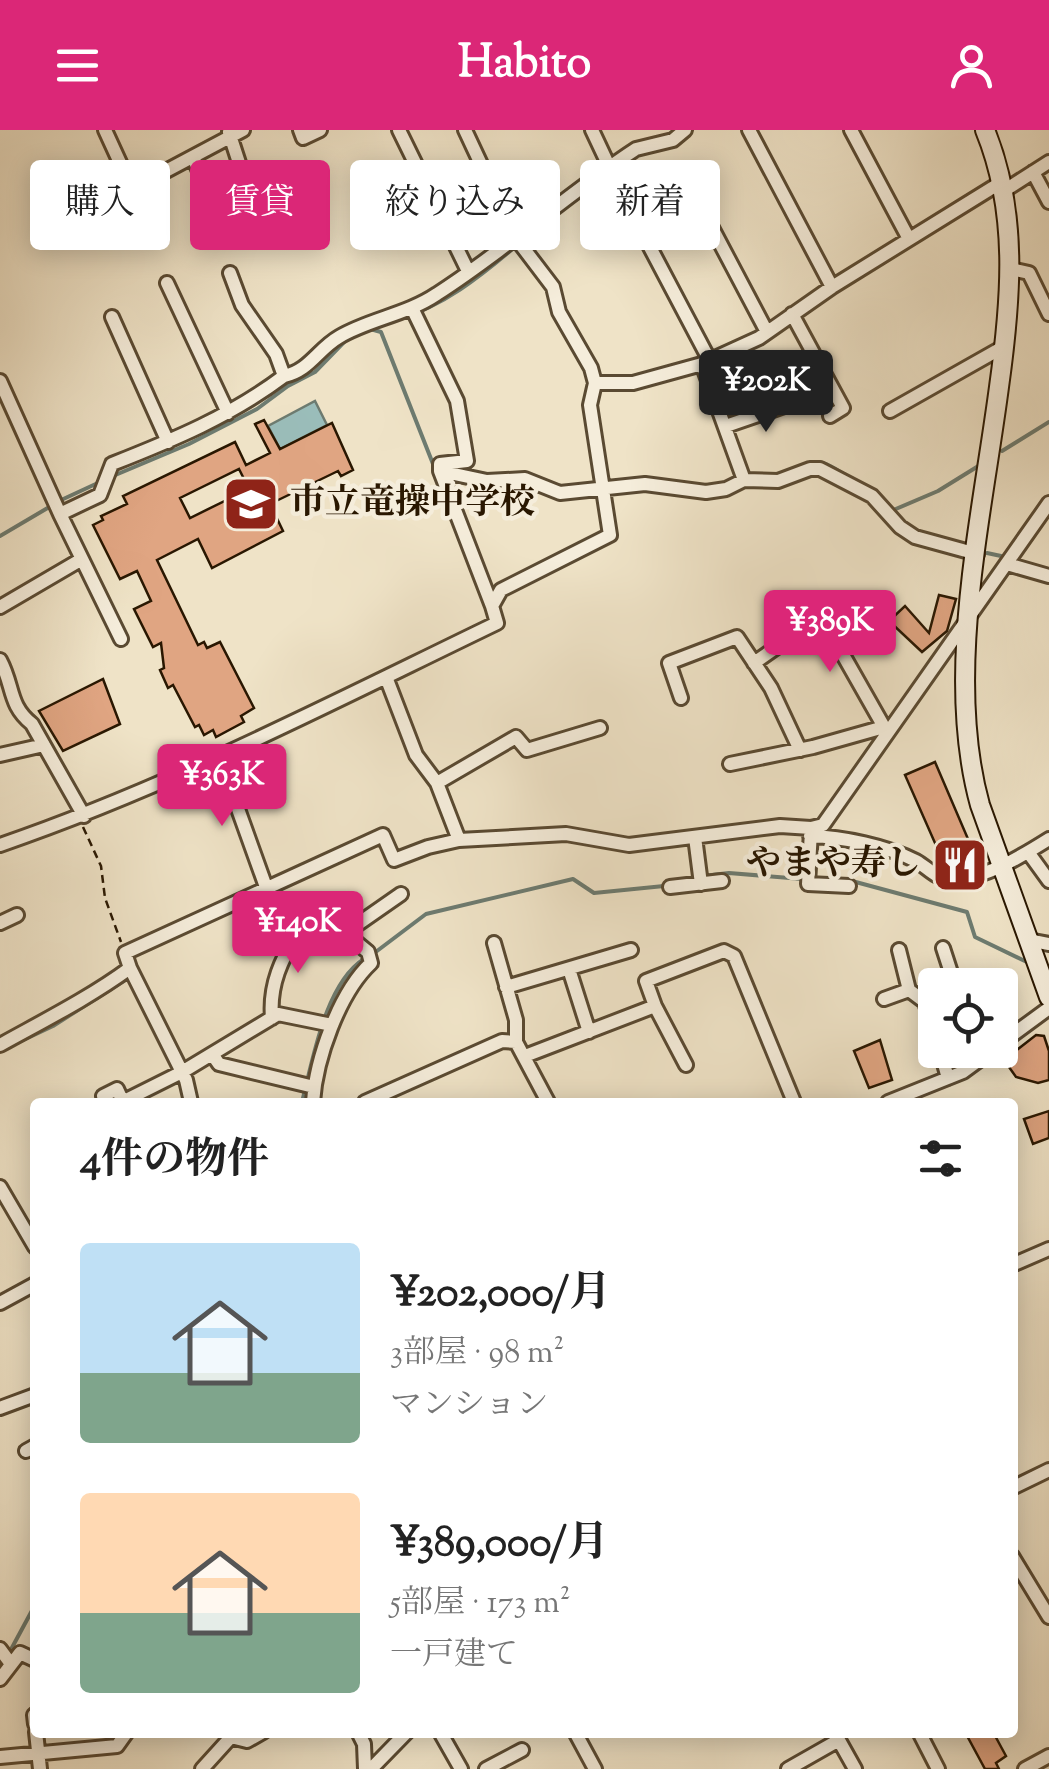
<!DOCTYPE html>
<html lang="ja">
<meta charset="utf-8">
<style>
:root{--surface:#fff;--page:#f6f6f6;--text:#222;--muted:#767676;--accent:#db2777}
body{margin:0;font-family:"Sorts Mill Goudy","Noto Serif JP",serif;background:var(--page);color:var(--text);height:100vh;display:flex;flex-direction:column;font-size:38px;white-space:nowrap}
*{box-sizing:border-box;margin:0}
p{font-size:32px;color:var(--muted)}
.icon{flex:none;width:55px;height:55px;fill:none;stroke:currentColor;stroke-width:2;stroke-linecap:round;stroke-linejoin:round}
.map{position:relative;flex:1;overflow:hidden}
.drawer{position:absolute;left:30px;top:968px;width:988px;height:640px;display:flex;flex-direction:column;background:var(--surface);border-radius:10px;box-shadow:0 5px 25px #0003}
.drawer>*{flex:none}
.top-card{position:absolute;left:30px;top:30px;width:990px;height:90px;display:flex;gap:20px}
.controls{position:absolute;left:918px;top:838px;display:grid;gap:20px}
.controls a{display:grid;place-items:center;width:100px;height:100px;border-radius:10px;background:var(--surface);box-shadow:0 5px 25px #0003;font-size:50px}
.price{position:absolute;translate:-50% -85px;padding:0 22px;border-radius:10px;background:var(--accent);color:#fff;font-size:32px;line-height:65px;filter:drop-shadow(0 2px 5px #0008)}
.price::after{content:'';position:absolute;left:50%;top:60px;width:30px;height:22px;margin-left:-15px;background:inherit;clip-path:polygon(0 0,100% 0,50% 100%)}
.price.selected{background:#222;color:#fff}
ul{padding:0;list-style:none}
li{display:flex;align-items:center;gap:30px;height:250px;padding:0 50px}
li span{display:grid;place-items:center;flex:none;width:280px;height:200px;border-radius:10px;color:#555}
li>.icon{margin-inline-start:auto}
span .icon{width:120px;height:120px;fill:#fffc;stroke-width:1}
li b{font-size:42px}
h2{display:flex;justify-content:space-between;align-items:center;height:120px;padding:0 50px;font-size:42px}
.tag{padding:0 35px;border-radius:10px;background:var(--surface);box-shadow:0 5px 25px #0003;font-size:35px;line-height:90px}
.tag.selected{background:var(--accent);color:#fff}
header{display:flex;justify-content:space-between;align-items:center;height:130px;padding:0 50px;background:var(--accent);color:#fff;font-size:45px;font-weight:700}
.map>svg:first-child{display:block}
.water{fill:#9abdba;stroke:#6d7b70;stroke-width:2.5}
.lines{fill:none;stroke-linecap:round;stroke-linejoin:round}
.stream{stroke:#6d7b70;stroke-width:4}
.building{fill:#e0a582;stroke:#291701;stroke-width:2.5;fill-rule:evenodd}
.street-casing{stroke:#5a4a32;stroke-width:18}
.secondary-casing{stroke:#291701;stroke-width:22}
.path{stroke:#291701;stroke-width:2.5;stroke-dasharray:8 5;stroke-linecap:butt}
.street{stroke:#f5eddb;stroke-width:12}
.secondary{stroke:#f5eddb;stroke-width:18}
.labels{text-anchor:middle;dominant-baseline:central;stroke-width:9;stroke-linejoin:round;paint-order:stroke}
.poi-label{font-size:35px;font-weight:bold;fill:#291701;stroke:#f5eddb;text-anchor:start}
</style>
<header><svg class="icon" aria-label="menu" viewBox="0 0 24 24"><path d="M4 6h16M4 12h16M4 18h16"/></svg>Habito<svg class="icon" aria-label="person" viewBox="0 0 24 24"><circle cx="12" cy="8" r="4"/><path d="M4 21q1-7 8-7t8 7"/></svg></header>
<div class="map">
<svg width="1049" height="1639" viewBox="0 0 1049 1639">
<rect width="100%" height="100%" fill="#efe3c7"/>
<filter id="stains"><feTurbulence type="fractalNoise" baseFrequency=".002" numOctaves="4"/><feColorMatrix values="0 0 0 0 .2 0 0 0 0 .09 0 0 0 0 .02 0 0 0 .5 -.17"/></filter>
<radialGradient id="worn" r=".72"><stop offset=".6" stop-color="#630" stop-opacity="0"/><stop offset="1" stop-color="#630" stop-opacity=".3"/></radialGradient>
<path class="water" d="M315 271 327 295 280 319 268 296Z"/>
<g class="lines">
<path class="stream" d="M398 189C442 177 481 146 516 116
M370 199 381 202 435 339
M1002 321 1049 292
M804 335C820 327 832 337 845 345
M113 346 189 314 257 279 288 256 315 242 348 208
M59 371 100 352
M891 381 938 361 980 335
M0 406 51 376
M987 423 1001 426
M703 746 729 743 802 749
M852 751 967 782 975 807 1029 833
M373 824 426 784 573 749 594 763 664 756
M17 913 53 896 130 847
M302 972C313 930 325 854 364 829
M1012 1142 1026 1136
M8 1525 35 1475"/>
</g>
<path class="building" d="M264 290 280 319 332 293 353 340 341 346 338 341 270 374 283 401 212 438 198 409 157 430 198 515 204 512 207 518 220 512 254 578 241 586 244 592 216 607 213 600 204 605 199 595 195 597 173 555 168 558 160 540 164 538 161 513 153 517 134 479 151 471 137 441 120 449 93 395 103 390 101 386 127 374 123 366 235 312 246 335 270 323 255 294ZM239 339 249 359 190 388 180 368Z
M939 465 956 469 947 501 922 522 889 491 905 476 929 503Z
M103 549 120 594 63 621 39 581Z
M935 632 971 716 965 718 971 737 946 738 905 645Z
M1036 905 1044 906 1049 921V950L1038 953 1016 947 1004 930Z
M880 910 892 950 869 958 854 921Z
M1049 981V1008L1033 1014 1024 989Z
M965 1602H993L1006 1626 996 1633 999 1639H985Z"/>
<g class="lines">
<g class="street-casing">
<path id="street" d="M105 0 132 59 243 0
M300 0 303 8 320 0
M399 0 468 141
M592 0 623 66 710 231
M749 0 832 157 1000 53
M851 0 909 109
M229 2 253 76
M193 27 215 79
M682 41 767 202
M1033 42 1049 72
M1002 62 1049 32
M81 77 106 71 132 59 151 105
M1011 139 1029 143 1049 184
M230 143 242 175 276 224 284 246C309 241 318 219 339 207 369 189 406 185 437 164 506 120 567 64 636 19L673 10 685 0
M167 153 228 283
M412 178 457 271 467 331 440 334V341L492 476
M792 184 843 278 830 286
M112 187 168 312
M0 251 60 384
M595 253H633L702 234
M890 281 1005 216
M726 296 793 273
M440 341 487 351 525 349 560 363 645 354 706 362 726 359 744 350 778 351 810 339H820L872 366 900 397 915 407 977 424
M744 350 702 234 759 208 832 157
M1007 434 1049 446
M0 477 82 429
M121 509 60 384 100 365 112 334C173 310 231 286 284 246
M0 530C14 556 8 575 32 594L84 686
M754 533 821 486 884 597 889 600
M386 547 416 625 437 653 459 710 566 704 629 715 780 696 811 698 823 695 1049 373
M681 568 669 533 737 507 771 558 800 620
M0 625 44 615
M219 626 266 757
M730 634 813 617 884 597
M437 653 516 607 527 620 600 598
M811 701 808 754 849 756
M810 706C843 707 887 716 916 731 927 737 936 749 949 749 982 751 1022 726 1049 709
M695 707 701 754
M0 715C172 656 333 572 497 493L492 476 501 460 610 405 590 275 595 253 591 238 559 182 553 157 515 107 465 0
M1028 722 1049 751
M670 757 722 751
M0 793 17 785
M1028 810 1049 814
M494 813 516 890V912
M943 818 955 855
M899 820 909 860
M130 838 186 950 191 972
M569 839 589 902
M506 857 631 820
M884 869 909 860 925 872 935 905
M655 876 686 935
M272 888C269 854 282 829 298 801
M1000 914 1049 878
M0 915C45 890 89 868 130 838L125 823 383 705 394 730 428 717 459 710
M940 920 948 948
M212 924 219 934 314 957
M525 926 655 876 646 851 724 821 734 826 794 972
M103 966 117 959 123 972
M122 972 182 942 278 884 332 895
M313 972C316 929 339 863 371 833L368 822 345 803 401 764
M365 972 502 911 516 912 548 972
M888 972 963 942 993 920
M0 1057 35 1117
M1012 1135 1049 1119
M0 1173 35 1154
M0 1278 35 1265
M26 1321 35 1316
M1012 1358 1049 1340
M1012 1426 1049 1487
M0 1519 11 1534
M0 1549 20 1523 35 1530
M34 1585 35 1594
M36 1602 40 1639
M358 1602 364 1614 365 1639
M440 1602 461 1639
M575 1602 595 1639
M919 1602 938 1639
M836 1605 855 1639
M231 1607 247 1611 263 1602
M0 1627 117 1616 127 1602
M202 1639 231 1607 229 1602
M371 1639 407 1602
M486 1639 522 1620
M788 1639 839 1610
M1025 1639 1049 1626"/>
</g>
<g class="secondary-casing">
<path id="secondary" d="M985 0C1019 83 1011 171 999 257 982 387 944 546 980 675L1049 867"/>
</g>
<path class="path" d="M83 697 101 736 105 768 121 812"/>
<use href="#street" class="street"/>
<use href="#secondary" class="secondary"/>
</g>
<defs>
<g id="school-square" transform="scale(2.875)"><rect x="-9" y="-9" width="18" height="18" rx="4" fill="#8f2418" stroke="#f5eddb"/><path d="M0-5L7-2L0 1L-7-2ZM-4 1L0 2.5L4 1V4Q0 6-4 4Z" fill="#fff"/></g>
<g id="restaurant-square" transform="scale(2.875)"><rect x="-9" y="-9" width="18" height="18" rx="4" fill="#8f2418" stroke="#f5eddb"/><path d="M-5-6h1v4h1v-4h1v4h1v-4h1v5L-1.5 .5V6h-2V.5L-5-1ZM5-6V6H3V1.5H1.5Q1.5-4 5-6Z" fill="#fff"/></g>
</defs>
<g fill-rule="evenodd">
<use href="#school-square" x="251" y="374"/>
<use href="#restaurant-square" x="960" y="735"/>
</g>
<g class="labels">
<g class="poi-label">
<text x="290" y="374">市立竜操中学校</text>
<text x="921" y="735" text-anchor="end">やまや寿し</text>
</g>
</g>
<rect width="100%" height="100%" filter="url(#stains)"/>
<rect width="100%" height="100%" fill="url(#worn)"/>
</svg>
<div class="controls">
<a><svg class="icon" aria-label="locate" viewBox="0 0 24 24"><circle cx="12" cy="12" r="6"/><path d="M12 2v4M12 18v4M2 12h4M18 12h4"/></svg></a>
</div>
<b class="price selected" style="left:766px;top:305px">¥202K</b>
<b class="price" style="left:830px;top:545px">¥389K</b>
<b class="price" style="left:222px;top:699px">¥363K</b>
<b class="price" style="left:298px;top:846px">¥140K</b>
<div class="top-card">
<a class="tag">購入</a>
<a class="tag selected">賃貸</a>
<a class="tag">絞り込み</a>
<a class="tag">新着</a>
</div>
<section class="drawer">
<h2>4件の物件<svg class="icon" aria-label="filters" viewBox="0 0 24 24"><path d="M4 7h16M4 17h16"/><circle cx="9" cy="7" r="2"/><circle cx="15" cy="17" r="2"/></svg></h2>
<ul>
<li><span style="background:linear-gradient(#bfe0f5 65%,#7fa58c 0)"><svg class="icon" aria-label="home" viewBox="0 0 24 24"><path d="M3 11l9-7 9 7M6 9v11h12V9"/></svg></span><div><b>¥202,000/月</b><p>3部屋 · 98 m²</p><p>マンション</p></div></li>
<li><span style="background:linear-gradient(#ffd9b3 60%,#7fa58c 0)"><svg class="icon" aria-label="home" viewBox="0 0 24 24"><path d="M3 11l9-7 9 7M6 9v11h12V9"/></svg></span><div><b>¥389,000/月</b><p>5部屋 · 173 m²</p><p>一戸建て</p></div></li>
</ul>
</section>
</div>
